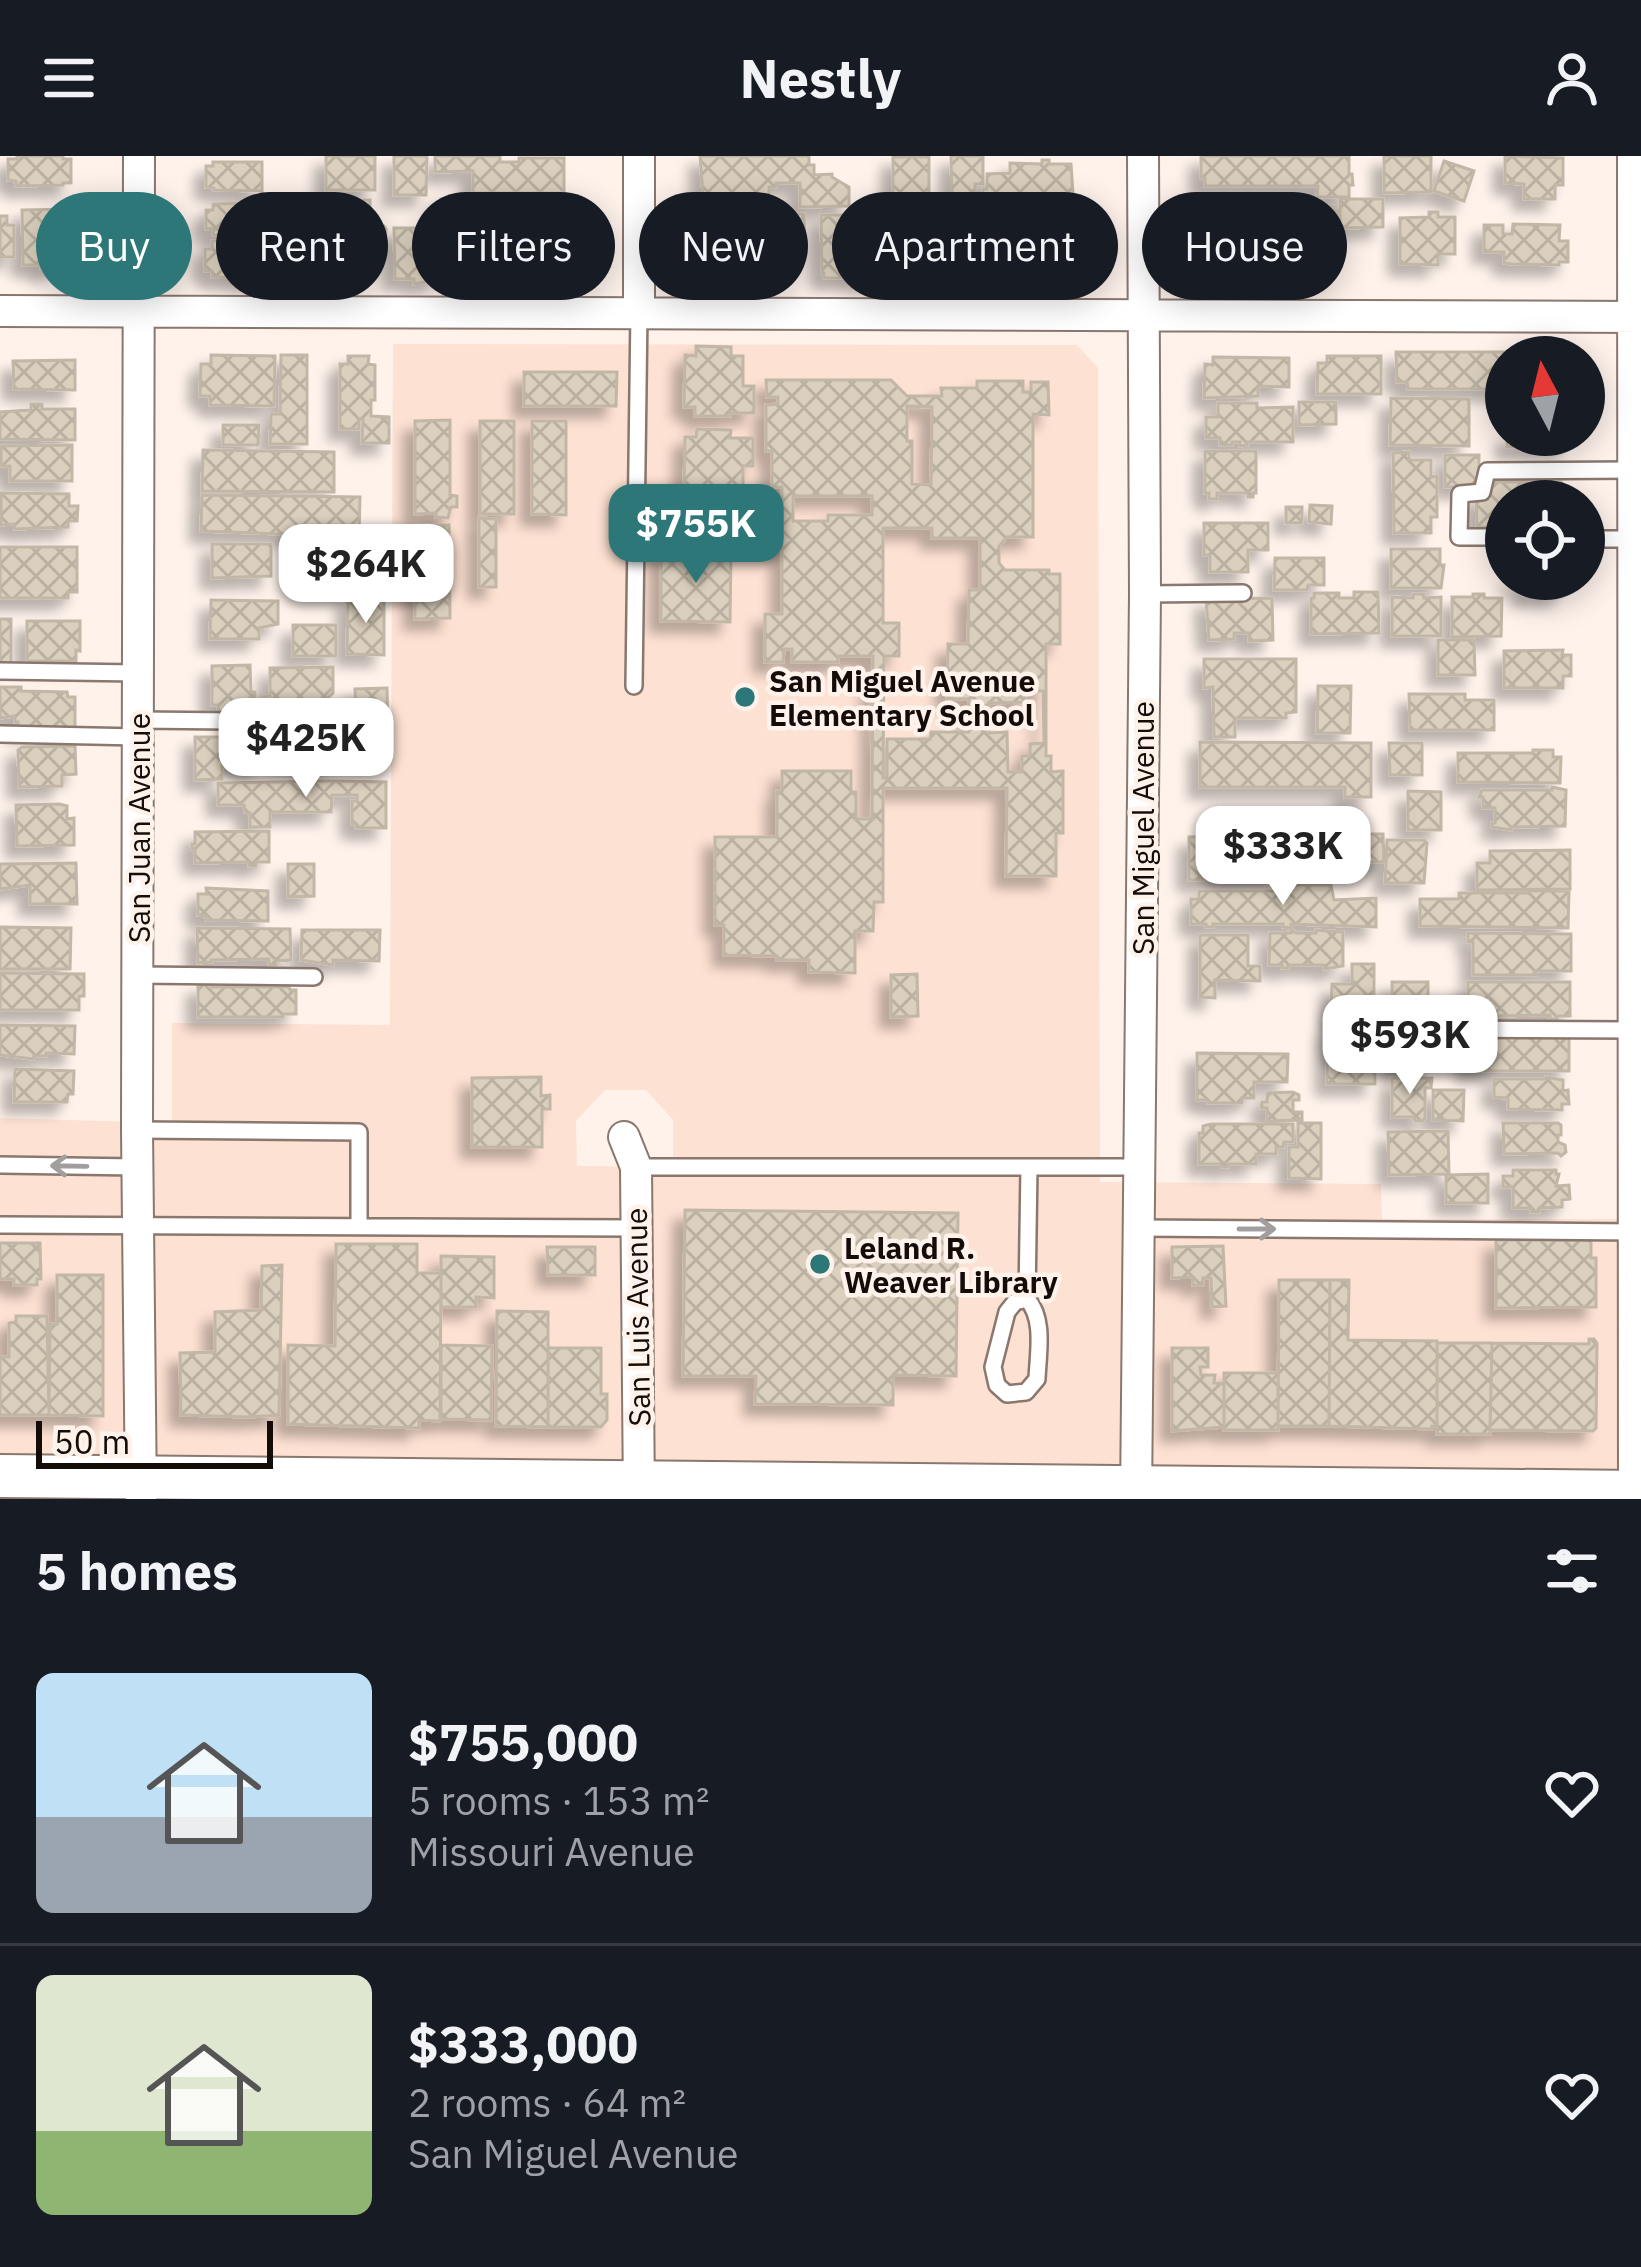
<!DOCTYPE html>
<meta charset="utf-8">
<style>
:root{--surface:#171b24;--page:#242831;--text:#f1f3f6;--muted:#9ea1a6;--line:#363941;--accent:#2d7779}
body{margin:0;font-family:"IBM Plex Sans",sans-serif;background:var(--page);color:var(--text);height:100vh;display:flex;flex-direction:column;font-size:45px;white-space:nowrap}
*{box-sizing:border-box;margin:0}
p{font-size:39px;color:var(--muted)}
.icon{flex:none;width:66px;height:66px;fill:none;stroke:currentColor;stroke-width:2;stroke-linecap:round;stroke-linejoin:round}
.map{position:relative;height:1343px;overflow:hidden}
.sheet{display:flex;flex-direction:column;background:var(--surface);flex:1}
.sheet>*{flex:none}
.banner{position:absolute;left:36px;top:36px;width:1569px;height:108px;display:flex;gap:24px}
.needle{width:78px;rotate:353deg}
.buttons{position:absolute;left:1485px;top:180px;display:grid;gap:24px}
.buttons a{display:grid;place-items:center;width:120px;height:120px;border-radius:50%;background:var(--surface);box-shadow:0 6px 30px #0003;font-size:60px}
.scale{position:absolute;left:36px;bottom:30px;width:237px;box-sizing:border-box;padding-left:12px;border:6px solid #130c09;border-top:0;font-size:33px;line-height:42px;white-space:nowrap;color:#130c09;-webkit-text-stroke:9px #fef2eb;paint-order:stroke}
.price{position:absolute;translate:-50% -102px;padding:0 27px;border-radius:24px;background:#fff;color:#222;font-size:39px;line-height:78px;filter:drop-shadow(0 3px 6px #0008)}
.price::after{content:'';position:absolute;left:50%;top:72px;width:36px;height:27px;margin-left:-18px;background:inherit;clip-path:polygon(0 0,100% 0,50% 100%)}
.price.active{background:var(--accent);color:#fff}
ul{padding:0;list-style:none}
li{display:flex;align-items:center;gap:36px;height:300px;padding:0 36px}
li+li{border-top:3px solid var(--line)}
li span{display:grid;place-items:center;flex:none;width:336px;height:240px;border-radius:18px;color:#555}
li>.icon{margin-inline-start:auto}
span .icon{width:144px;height:144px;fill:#fffc;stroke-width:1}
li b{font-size:51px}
h2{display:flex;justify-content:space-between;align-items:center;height:144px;padding:0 36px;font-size:51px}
.chip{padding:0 42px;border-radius:54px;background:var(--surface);box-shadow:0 6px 30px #0003;font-size:42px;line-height:108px}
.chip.active{background:var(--accent);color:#fff}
header{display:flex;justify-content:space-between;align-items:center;height:156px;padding:0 36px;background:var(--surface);font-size:54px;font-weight:700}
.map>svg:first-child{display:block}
.built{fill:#fde1d2;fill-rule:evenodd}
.building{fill:url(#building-cross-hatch);stroke:#c2b7a6;stroke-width:3;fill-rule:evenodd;filter:url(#shadow)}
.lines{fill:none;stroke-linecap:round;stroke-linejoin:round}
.service-casing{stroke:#8a776e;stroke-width:20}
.minor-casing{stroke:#8a776e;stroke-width:34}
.secondary-casing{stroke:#8a776e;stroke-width:46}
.service{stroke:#fff;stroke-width:15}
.minor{stroke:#fff;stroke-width:30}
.secondary{stroke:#fff;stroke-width:42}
.oneway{stroke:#a19e9d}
.poi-dot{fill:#2d7779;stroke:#fef2eb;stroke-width:4.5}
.labels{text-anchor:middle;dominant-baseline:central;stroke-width:9;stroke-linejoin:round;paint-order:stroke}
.poi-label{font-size:30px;font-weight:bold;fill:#130c09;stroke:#fef2eb;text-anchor:start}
.street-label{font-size:30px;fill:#130c09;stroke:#fef2eb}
</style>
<header><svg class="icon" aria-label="menu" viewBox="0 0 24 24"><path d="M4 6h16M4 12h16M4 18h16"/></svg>Nestly<svg class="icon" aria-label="person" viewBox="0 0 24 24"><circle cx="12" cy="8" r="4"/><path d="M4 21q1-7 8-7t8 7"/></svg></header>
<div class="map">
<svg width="1641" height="1343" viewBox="0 0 1641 1343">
<defs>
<pattern id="building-cross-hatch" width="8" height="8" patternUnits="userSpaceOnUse" patternTransform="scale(3)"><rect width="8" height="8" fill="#dbd0be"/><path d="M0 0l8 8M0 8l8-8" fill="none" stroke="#bbb1a2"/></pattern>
<filter id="shadow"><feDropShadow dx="-11" dy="11" stdDeviation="6" flood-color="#0004"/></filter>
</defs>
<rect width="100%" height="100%" fill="#fef2eb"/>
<path class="built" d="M393 188 1077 189 1098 212 1100 1026 1381 1028 1382 1063H1641V1343H0V962L172 967V867L390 869ZM605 934H646L673 964V1011L577 1010 576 965Z"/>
<path class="building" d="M17 0H63V3H71V27H63V29L16 30V25L8 24V3H17Z
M326 0H375V34H326Z
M394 0H427L426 39H394Z
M435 0H500V6H519V2H564V37H473V15L435 16Z
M700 0H809V9H814V19L832 18V21L849 31V50L800 51V27H776V31H769V39H703Z
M951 0H983V28H975L976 44H952Z
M1201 0H1349V18H1352L1353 29H1349V41H1317L1318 30H1205V22H1201Z
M1384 0H1431V36L1384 37Z
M1505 0 1563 2V29H1555V43H1524V28L1505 27Z
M893 1H929V55H893Z
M1042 4H1049V8H1071L1073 38H1064V51L982 50 983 33H987V18L1010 17V7L1042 8Z
M1444 5 1474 15 1464 45 1434 35Z
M213 6H262V35L214 34V32L206 31V10H213Z
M317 43H338L339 71H331V111H312V104H300V95H297L298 60H317Z
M441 43H472L473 72H441Z
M1340 43H1383V71L1340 72Z
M344 44H370V60L344 61Z
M533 44H584V101H579V123L527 122V108L474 107V70L495 71V62H509L510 60 529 59V64H533Z
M262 47 265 58H261V63H254V79H213V72L206 73V54H213V48Z
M1204 49H1254V65H1257V127L1205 128Z
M1290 50H1333V54H1337V65H1333V116H1316V121H1290Z
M72 53V101H63V109H52V114L41 113V109H23L22 54Z
M764 53 765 74 776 73V58H804L805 100 716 101V93H707L706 70H717V63H742V54Z
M1429 56H1438V61H1455V98H1438V109L1400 108V62L1429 61Z
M938 57H959V91H942V117H924V122H917V117H901L898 66H938Z
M821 59H850V69H882V107H879V122H824V117H822Z
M964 59 1009 60V70H1021V100L1000 98V126H964Z
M0 60H7V69H14V101H0Z
M1513 68 1560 69 1559 85H1568V106H1559V109L1512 108 1504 107V96H1484V69H1503V78H1512Z
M345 70H384L386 73 384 103H367V109L351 110 350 88H346Z
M394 72H438L441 88H444V98H442L439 118 435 124 414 128V123H395Z
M276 81H297V111L273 109Z
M212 85H257V103H264L267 119H264V122L212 121V115H205V93H212Z
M1024 87 1072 88V99H1082V125H1072V127H1002V103H1024Z
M696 190 731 191V200H743V230H754V257H730V260H695V251H684L685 199 696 200Z
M1396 196H1572V201H1506V233H1408L1407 226H1397Z
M211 199 275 200 274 250 210 249V240H200L201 208H211Z
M281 199H307V288H270L271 258H280Z
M348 200H369L368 208 375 209V244H371V260L389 261V287H362L363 263H359V273H340V208H348Z
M1327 200H1381V238H1317L1318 207H1327Z
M1213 201 1289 202V231L1258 230V240L1204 242 1205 208 1213 209Z
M75 204V234L14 233 13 205Z
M524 216H617L616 250H524Z
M766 224H891L907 240H942L941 232H977V225H1023V236H1031V226H1048L1049 259 1033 258V381H1007L999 390V407L1005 414H1049V418H1060V488H1046V600H1051V616L1063 615V677H1056V720H1006L1007 632H883V746H874L873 775H855V817L809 816V804H777V800L724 799V769H715V681H777V635H782V615H851V636H856V663H872L873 500H838V506H792V493H784L783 506H765V458H782V331H772V295H766V249L778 248V241H767ZM907 250 932 251 931 329 912 328V285H907ZM793 340H872V359H828V365H793ZM883 372H932V382H980V434H969L968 488H948L947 543H969V576H931L930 583H887V622H883L884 500H899V467H883ZM1025 535H1043L1044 587 1030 588V600H1022V616H1008L1007 576 989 577V547L1025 546Z
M1391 242 1469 243V290L1390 289Z
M1299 246H1336V268L1299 269Z
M1218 247H1257V252L1293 251V286H1247V289L1240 290V286H1232V289H1220V282H1206V261H1218Z
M31 248H42V253H75V284L0 283V256L31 254Z
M450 264V339L457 340V351H451L448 362 436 361V357L415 358V265Z
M480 265H514V358H480Z
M532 265H566V359L532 358Z
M223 269H259L258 289H223Z
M697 273 731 274 730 282H753V310H743V347L696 345V339L684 338 685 281H696Z
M1507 279H1568L1569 290 1507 291Z
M72 289V325H10V310H1V290Z
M203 294 334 296V336L202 335Z
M1205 295H1256V337H1253V341H1248V337H1217V343H1209V337H1205Z
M1409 296V304H1431V321L1437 320V361H1431V377H1394L1393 297Z
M1445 299H1479V330L1445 331Z
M1491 326H1561L1562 345H1506V371H1477L1476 340 1491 338Z
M1 337 69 338V350H78L77 365H68V371L15 373 14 368 1 369Z
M202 339 360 341 359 381 201 375Z
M1310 349 1332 350 1331 368 1309 366Z
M1286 351H1302V367H1286Z
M479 362 496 363V431H479Z
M1204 367H1268V394H1248V416H1210V399H1204Z
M415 369H449L450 462 415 463Z
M212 388H271V420L212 422Z
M0 391H77V436H68V442H0Z
M1391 393H1440V409H1444L1441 432H1391Z
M661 394 731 395 730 466 661 465Z
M1275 402H1324V429H1308L1307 434H1274Z
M1511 423H1570V430H1561L1562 439H1523V426H1511Z
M1354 436H1378L1379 477 1311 478V442H1314V437H1339V442H1354Z
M1413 438H1424V442L1441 441V480H1392V441L1413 442Z
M1473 438H1484V442H1502L1501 480 1452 481V441H1473Z
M348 440 384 441V499L347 498Z
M1272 442 1273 484 1249 485V477H1234V483L1209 484 1206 443Z
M211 444 278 445V468L259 472V483H210Z
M0 463H11V507H0Z
M27 465H80V495L76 494V505H27Z
M293 469H336V500H293Z
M1438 484H1474L1475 519H1438Z
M1563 494 1562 499H1571V520H1563V532H1504V495Z
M1204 503H1296V556L1286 557V562H1235V581H1214L1213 531 1204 532Z
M250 509 251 536H255V542H250V556L218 555V549H212V510Z
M333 511V537L307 561 303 558H264V540H270V512Z
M1318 530H1351L1350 577H1317Z
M0 531H21V535L67 536 68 541H75V574H18V566H15V560L0 562Z
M387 532 388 576 356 577 355 533Z
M1409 538H1465V544H1494V574H1410Z
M262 575H271L272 591 261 590V610H222V623L195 624V581H262Z
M282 580 340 581V606L281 605Z
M1200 586 1371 587V641H1345V631H1200Z
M1389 587H1422V619H1390Z
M75 590 76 618 62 619V630L19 631 18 594 22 591Z
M1533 594H1553V601H1561L1560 627 1458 626V597H1533Z
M330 625 386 626V672H356V668H352V645H357V639H332L331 656H270V671H250V657L245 656 244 649H218V627Z
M1552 631 1566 634 1565 670 1511 671V674L1492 671V667H1495V652H1483V641H1479L1482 634H1552Z
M1408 635 1441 636V674H1408Z
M59 648 67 650V663L74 662V689L17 690 16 649Z
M269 675V706H256V710H249V706L195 707V693H192V688H195V676Z
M1341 678H1383L1384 706H1341Z
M1279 680V724H1189V681Z
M1387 684H1424L1427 687 1424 727H1385Z
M1570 694V733L1477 734V707H1490V695Z
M76 707 77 748H30V729L0 733V708Z
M288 708H314V740L288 741Z
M1289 729H1331L1334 744 1376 742V771L1291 768V772L1283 771V768H1213V771H1206V768H1191V743H1199V735H1289Z
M206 732 268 735V765L206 764V760L198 759V738H207Z
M1527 735H1569L1568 772 1420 770V743H1459V737H1527Z
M0 771 71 772 70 813H0Z
M197 772 290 773 291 804 276 805V809H269V803L211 804V806L198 807Z
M302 774H380L379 805 333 804V809L301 804Z
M1291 774 1296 777H1316V774L1343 776V810L1324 813V809H1288V812H1282V809H1269L1270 777H1291Z
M1468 777 1571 778V815H1535L1536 819H1473V786H1468Z
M1200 779H1248V810H1260V825L1215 824V842L1200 841Z
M1352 808H1374V865H1330L1332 828H1352Z
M0 817 84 818V840H79V854H0Z
M917 818 918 860 891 861V819Z
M1392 826H1428V914H1392Z
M1468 826H1570V860H1557V863H1550V859L1487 860V863H1480V860H1468Z
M212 828V831H289L290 834H296V858H283V861H198V829Z
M0 869 75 870 74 898 46 897V900H34L33 903 0 899Z
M1327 870H1375V928H1327Z
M1480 878H1488V881H1513L1514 878H1521V881H1551V878L1569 881V915H1467V881H1480Z
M1197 897 1288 898 1287 926H1254V942H1242V947H1208V944H1197Z
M15 913 74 915 73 938H68L67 946H14Z
M541 921V940L550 939V953H542V991H472V922Z
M1546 921 1563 924V935L1568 934 1569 948H1562V954L1508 953V942L1494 941V923H1546Z
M1392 922H1432L1431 932H1425V962L1422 965H1415L1414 961H1392Z
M1433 934H1464L1463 965 1433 964Z
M1293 936 1299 939V944H1293V956H1302V964L1267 965V952H1261L1262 946H1267V937Z
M1298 967H1321V1023L1289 1022V991H1298Z
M1503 967H1558L1561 969V979H1558V986L1565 989 1566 996 1561 1000 1558 997 1504 998Z
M1211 968H1293V986H1284L1283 991H1276V998H1256V1008H1228V1011H1222L1221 1008H1199V977H1203V970Z
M1448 975 1449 1018 1389 1019 1388 976Z
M1513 1014H1556V1018H1559L1556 1030 1569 1029 1570 1043 1562 1044V1051L1539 1052V1056H1531V1052H1513V1031H1503V1020H1513Z
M1488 1018V1047H1446V1019Z
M685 1054 958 1057 956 1220 893 1219V1249L755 1248 756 1220H683Z
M1496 1084H1591V1102H1596V1151L1496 1152Z
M0 1087H40L41 1123H37V1129H14V1123H0Z
M336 1088H417V1117H441L440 1265 419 1264V1272L288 1268V1189L335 1190Z
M1223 1090 1226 1150 1212 1151 1211 1122H1203V1129H1193V1121L1172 1122V1091Z
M547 1091H595V1119H548Z
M441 1100 494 1101V1142L476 1141V1151H441Z
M282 1109 279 1259 248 1261 181 1259 180 1197 215 1196V1156L261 1154 262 1110Z
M57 1119H103V1260L49 1259 50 1168H57Z
M1279 1124H1330L1329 1270H1278Z
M1330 1124H1349L1348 1184 1437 1185V1270H1432V1273L1329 1270Z
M497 1155 548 1156V1271L496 1270Z
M16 1160H47L49 1259H0V1201H9V1167L16 1166Z
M1589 1183H1594L1597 1187 1596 1272 1593 1275 1490 1274 1492 1187 1589 1188Z
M1437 1187H1492L1490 1278H1437Z
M441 1189 492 1190 491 1264 441 1263Z
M548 1192H601V1238H607V1264L601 1271H548Z
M1172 1192H1208V1211H1200L1201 1219H1215L1214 1227 1224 1228V1271L1172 1275Z
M1224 1217H1278V1274H1224Z"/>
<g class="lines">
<g class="service-casing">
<path id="service" d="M1506 381H1459L1460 338 1482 336 1487 315 1632 314
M1584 383H1632
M1145 438 1243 437
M0 515 138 517
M634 530 639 156
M138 564 318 566
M0 578 138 581
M138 819 314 821
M1441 873 1632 874
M137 974 359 976V1071
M0 1009 137 1011
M636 1011H1140
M0 1069 636 1072
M1140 1072 1635 1076
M1027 1143 1015 1146 1007 1156 993 1211 997 1229 1007 1238 1026 1236 1037 1223C1038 1197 1045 1163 1027 1143L1029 1011"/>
</g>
<g class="minor-casing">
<path id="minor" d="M139 0 137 974 141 1343
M1633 0 1634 1343
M0 155 1641 161
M639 156V0
M624 981 636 1011 639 1343
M1136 1343 1145 438 1143 0"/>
</g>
<g class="secondary-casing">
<path id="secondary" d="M0 1320 1641 1336"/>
</g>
<use href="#service" class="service"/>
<use href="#minor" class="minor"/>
<use href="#secondary" class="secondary"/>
</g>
<defs><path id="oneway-shaft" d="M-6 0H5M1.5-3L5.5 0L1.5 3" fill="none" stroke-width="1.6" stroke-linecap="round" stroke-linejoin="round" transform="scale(3)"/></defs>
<g class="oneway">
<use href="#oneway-shaft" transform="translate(69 1010) rotate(-179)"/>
<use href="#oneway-shaft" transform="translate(1257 1073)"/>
</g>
<g class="poi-dot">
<circle cx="745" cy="541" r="12"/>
<circle cx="820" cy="1108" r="12"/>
</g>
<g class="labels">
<g class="poi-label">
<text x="769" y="524">San Miguel Avenue<tspan x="769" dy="34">Elementary School</tspan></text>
<text x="844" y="1091">Leland R.<tspan x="844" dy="34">Weaver Library</tspan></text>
</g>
<g class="street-label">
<text transform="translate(138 672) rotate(-90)">San Juan Avenue</text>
<text transform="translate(1142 672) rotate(-90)">San Miguel Avenue</text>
<text transform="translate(637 1161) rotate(-91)">San Luis Avenue</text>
</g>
</g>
</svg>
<div class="buttons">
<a><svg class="needle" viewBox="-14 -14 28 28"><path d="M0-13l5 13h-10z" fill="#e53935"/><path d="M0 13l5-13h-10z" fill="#9ea1a6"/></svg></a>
<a><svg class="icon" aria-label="locate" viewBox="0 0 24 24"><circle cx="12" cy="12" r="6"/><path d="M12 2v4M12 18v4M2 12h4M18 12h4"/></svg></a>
</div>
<div class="scale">50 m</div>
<b class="price active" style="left:696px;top:430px">$755K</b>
<b class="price" style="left:366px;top:470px">$264K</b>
<b class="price" style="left:306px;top:644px">$425K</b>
<b class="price" style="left:1283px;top:752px">$333K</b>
<b class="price" style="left:1410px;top:941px">$593K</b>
<div class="banner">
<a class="chip active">Buy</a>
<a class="chip">Rent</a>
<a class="chip">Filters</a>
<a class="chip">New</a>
<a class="chip">Apartment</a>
<a class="chip">House</a>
</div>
</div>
<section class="sheet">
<h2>5 homes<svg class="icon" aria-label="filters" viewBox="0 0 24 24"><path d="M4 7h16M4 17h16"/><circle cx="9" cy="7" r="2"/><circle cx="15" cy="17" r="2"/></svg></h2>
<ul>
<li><span style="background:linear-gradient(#bfe0f5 60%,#9aa5b1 0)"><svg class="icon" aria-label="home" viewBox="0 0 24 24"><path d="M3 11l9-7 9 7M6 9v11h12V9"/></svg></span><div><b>$755,000</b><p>5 rooms · 153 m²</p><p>Missouri Avenue</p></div><svg class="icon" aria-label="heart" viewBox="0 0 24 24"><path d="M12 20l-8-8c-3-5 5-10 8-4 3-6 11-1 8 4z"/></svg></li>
<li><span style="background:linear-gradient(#dfe7d0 65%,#8fb573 0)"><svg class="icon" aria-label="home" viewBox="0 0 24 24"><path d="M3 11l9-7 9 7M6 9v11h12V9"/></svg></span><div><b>$333,000</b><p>2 rooms · 64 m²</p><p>San Miguel Avenue</p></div><svg class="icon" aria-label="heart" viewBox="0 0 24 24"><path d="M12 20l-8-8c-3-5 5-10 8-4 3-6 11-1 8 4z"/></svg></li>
</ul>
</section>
